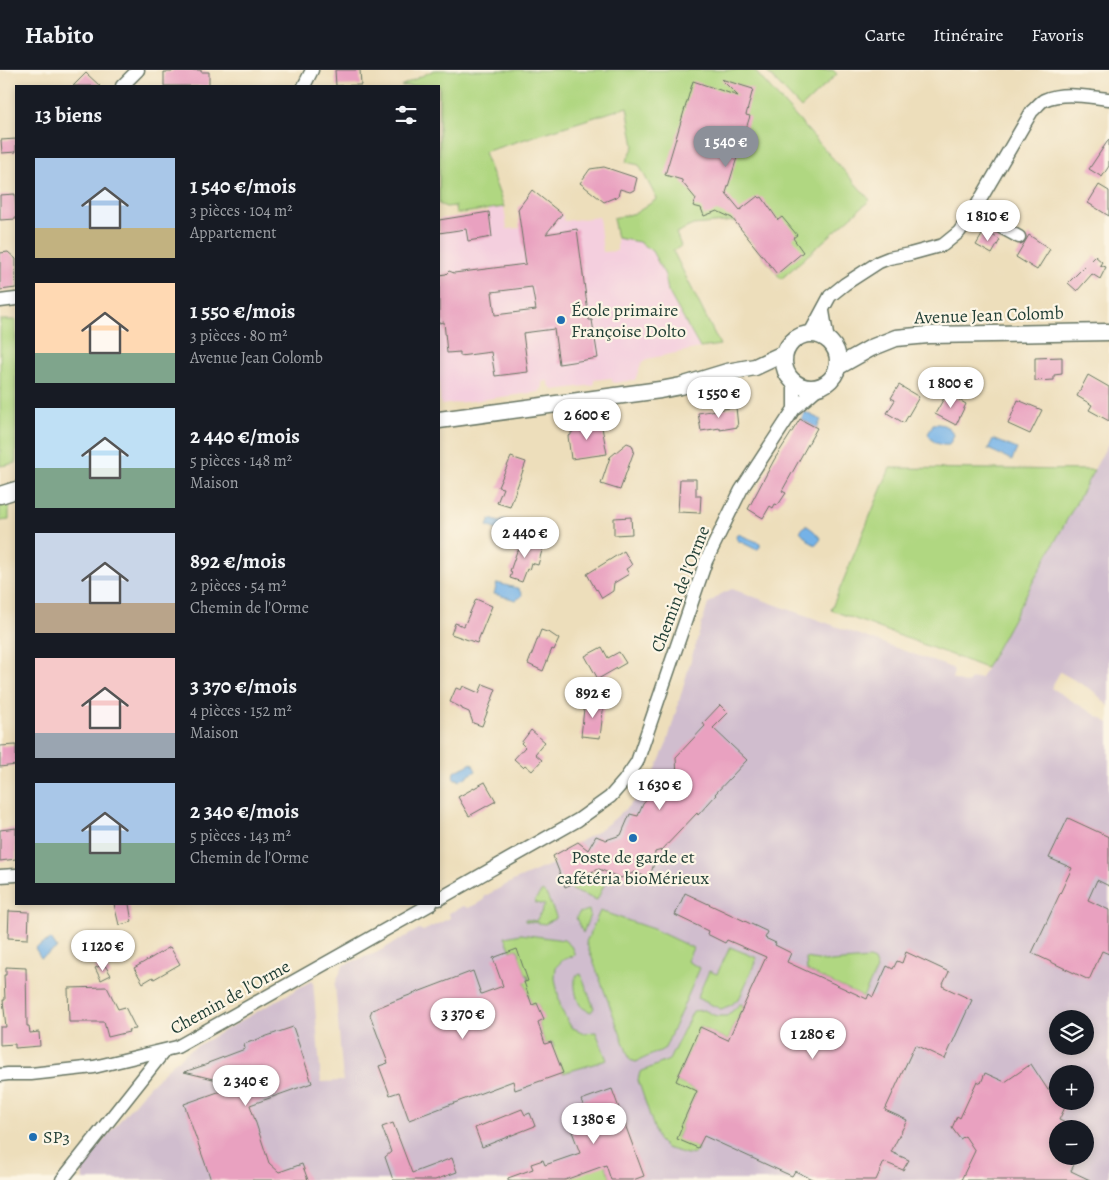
<!DOCTYPE html>
<html lang="fr">
<meta charset="utf-8">
<style>
:root{--surface:#171b24;--page:#242831;--text:#f1f3f6;--muted:#9ea1a6;--line:#363941;--accent:#8c9099}
body{margin:0;font-family:Alegreya,serif;background:var(--page);color:var(--text);height:100vh;display:flex;flex-direction:column;font-size:19px;white-space:nowrap}
*{box-sizing:border-box;margin:0}
p{font-size:16px;color:var(--muted)}
.icon{flex:none;width:28px;height:28px;fill:none;stroke:currentColor;stroke-width:2;stroke-linecap:round;stroke-linejoin:round}
.map{position:relative;flex:1;overflow:hidden}
.panel{position:absolute;left:15px;top:15px;width:425px;height:820px;display:flex;flex-direction:column;background:var(--surface);border-radius:0px;box-shadow:0 2px 8px #0003}
.panel>*{flex:none}
.controls{position:absolute;left:1049px;top:940px;display:grid;gap:10px}
.controls a{display:grid;place-items:center;width:45px;height:45px;border-radius:50%;background:var(--surface);box-shadow:0 2px 8px #0003;font-size:25px}
.price{position:absolute;translate:-50% -42px;padding:0 11px;border-radius:18px;background:#fff;color:#222;font-size:16px;line-height:32px;filter:drop-shadow(0 1px 2px #0008)}
.price::after{content:'';position:absolute;left:50%;top:30px;width:15px;height:11px;margin-left:-8px;background:inherit;clip-path:polygon(0 0,100% 0,50% 100%)}
.price.on{background:var(--accent);color:#fff}
ul{padding:0;list-style:none}
li{display:flex;align-items:center;gap:15px;height:125px;padding:0 20px}
li span{display:grid;place-items:center;flex:none;width:140px;height:100px;border-radius:0px;color:#555}
li>.icon{margin-inline-start:auto}
span .icon{width:60px;height:60px;fill:#fffc;stroke-width:1}
li b{font-size:21px}
h2{display:flex;justify-content:space-between;align-items:center;height:60px;padding:0 20px;font-size:21px}
header{display:flex;align-items:center;gap:30px;box-sizing:border-box;height:70px;padding:0 25px;background:var(--surface);border-bottom:1px solid var(--line)}
header strong{font-size:24px}
nav{display:flex;gap:28px;margin-inline-start:auto;font-size:18px}
.map>svg:first-child{display:block}
.built{fill:#f4cfde}
.industrial{fill:#d0bdce;fill-rule:evenodd}
.green{fill:#b0d781;stroke:#688a5a}
.water{fill:#75b2e7;stroke:#4a788e}
.building{fill:#e9a1c0;fill-rule:evenodd}
.lines{fill:none;stroke-linecap:round;stroke-linejoin:round}
.minor-casing{stroke:#677563;stroke-width:15}
.tertiary-casing{stroke:#677563;stroke-width:19}
.minor{stroke:#fff;stroke-width:12}
.tertiary{stroke:#fff;stroke-width:16}
.poi-dot{fill:#1f6fb2;stroke:#fcf5e5;stroke-width:2}
.labels{text-anchor:middle;dominant-baseline:central;stroke-width:4.5;stroke-linejoin:round;paint-order:stroke}
.poi-label{font-size:18px;fill:#1f3d34;stroke:#fcf5e5;text-anchor:start}
.street-label{font-size:18px;fill:#1f3d34;stroke:#fcf5e5}
</style>
<header>
<strong>Habito</strong>
<nav><a>Carte</a><a>Itinéraire</a><a>Favoris</a></nav>
</header>
<div class="map">
<svg width="1109" height="1110" viewBox="0 0 1109 1110">
<rect width="100%" height="100%" fill="#fcf5e5"/>
<filter id="ink" filterUnits="userSpaceOnUse"><feTurbulence type="fractalNoise" baseFrequency=".02" numOctaves="2"/><feDisplacementMap in="SourceGraphic" scale="10" xChannelSelector="R" yChannelSelector="G"/><feConvolveMatrix kernelMatrix="1 2 1 2 8 2 1 2 1" color-interpolation-filters="sRGB"/></filter>
<filter id="wash" filterUnits="userSpaceOnUse"><feTurbulence type="fractalNoise" baseFrequency=".0096" numOctaves="4" result="noise"/><feDisplacementMap in="SourceGraphic" scale="20" xChannelSelector="R" yChannelSelector="G"/><feGaussianBlur stdDeviation="1.12" result="paint"/><feColorMatrix in="noise" values="0 0 0 0 0 0 0 0 0 0 0 0 0 0 0 0 0 1.4 0 .05"/><feComposite in="paint" operator="in"/></filter>
<g filter="url(#wash)">
<rect width="100%" height="100%" fill="#eddebb"/>
<path class="built" d="M532 120 562 144 564 151 599 147 603 182 617 181V168L639 172 652 181 665 205 668 221 700 278 647 289 642 292 635 310 613 313 611 308 594 310V315L554 320 550 317 548 311 542 312 543 317 539 322 441 335 439 318V149L489 142 488 139 504 137 507 159 520 158 518 139Z"/>
<path class="industrial" d="M1109 372V636L1092 620 1060 602 1051 618 1109 653V1110H83L82 1096 149 1016 169 997 188 981 313 910 321 1012 343 1011 335 915 343 895 376 883 419 859 423 861 450 848 449 843 464 836 468 838 483 831 485 826 515 810 555 793 553 786 595 763 613 750 633 732 654 703 667 673 690 593 708 534 721 524 732 519 952 598 954 601 952 609 967 614 971 609 981 608ZM1058 949H1085V976H1058ZM1058 1004H1085V1031H1058ZM1058 1059H1085V1086H1058Z"/>
<path class="green" d="M434 0H754L870 130 781 209 735 151 693 155 676 163 681 176 673 181 720 275 700 278 668 221 665 205 652 181 639 172 617 168 613 148 636 143 657 129 639 95 626 92 634 76 627 37 484 82 504 137 456 144 455 136 446 137 439 134V16H401Z
M765 0H833L837 4 801 38Z
M0 250H16V393L0 396Z
M890 398 1094 400 986 598 831 540Z
M5 432 9 437V450L0 451V433Z
M597 800 601 806 604 808 605 813 597 830 571 820 580 811 578 807Z
M542 821 546 824 556 846V848L545 854 525 851V849L536 851 545 835 536 833 534 831Z
M589 840 590 845 583 863 576 848 579 843Z
M600 841 653 859 693 878 687 891 700 898 665 978 660 981 636 992 630 990 586 872Z
M521 864 564 870 571 876 575 885 563 890 556 897 555 908 561 939 571 957 584 963 596 962 607 990 563 1003 552 977 554 976 552 972 545 974 538 952 543 949 537 933 532 935 524 912 529 910 528 905H526L519 885 520 884 517 879 511 881 505 867Z
M730 877 757 888 740 927 731 935 721 939 697 928 709 901 717 904Z
M806 888 830 892 869 889 874 891 877 899 863 927 807 901Z
M581 904 594 938 591 942C587 940 583 939 580 935 576 928 573 913 576 906Z
M740 934 744 935 728 970 700 957 676 1011 697 1021 681 1056 682 1057 677 1068 698 1078 695 1083 687 1084 666 1078 658 1070 638 1010 640 1002 669 990 693 941 704 940 716 946H727Z
M603 1088 611 1110H565Z"/>
<path class="water" d="M805 342 821 350 817 358 801 349Z
M933 354C943 353 950 357 954 365L949 375C939 376 932 372 928 364Z
M993 369 1017 379 1012 390 988 379Z
M490 449 500 452 504 449 507 451 503 463 487 456Z
M806 455 814 461 821 469 816 475 810 472 800 461Z
M738 464 760 473V477L758 479H755L737 470 736 466Z
M497 513 520 519 519 520 522 524V526L516 530 494 524Z
M472 693 476 701 459 711 458 709H455L453 707 454 702Z
M51 869 57 878 41 888 35 878Z"/>
<g id="blocks">
<path class="building" d="M172 0H201V2H209V16H164V2H172Z
M335 0H360L361 15 336 16Z
M86 3 100 16H73Z
M721 9 753 19 746 45 750 46 726 123 740 140 758 126 760 128 762 127 778 150 782 147 797 165 793 168 803 182 777 204 732 148 717 141 704 146 701 138 693 136 696 129 682 112V110L665 105 693 11 738 26Z
M16 69V82L2 83 1 70Z
M1109 69V96L1102 107 1089 99Z
M604 97 637 108 634 120 630 122 620 119 618 126 604 132 580 113 590 99Z
M1099 115 1109 121V146L1088 133Z
M532 120 562 144 546 164 577 159 589 250H592L598 288 559 294 554 259 523 263 528 302 495 306 491 282 460 286V282L447 283 444 252 439 253V205L446 204 449 201 454 203 526 194 518 139ZM532 217 536 240 495 245 492 222Z
M15 124 16 149 0 150V125Z
M489 142 492 167 468 171 466 159 439 163V150Z
M985 160 1000 170 992 184 976 175Z
M1029 165 1050 179 1037 200 1016 187Z
M8 182 16 189V218L0 220V183Z
M1095 186 1102 192 1100 195 1106 197 1100 209 1092 204 1077 221 1068 213Z
M1062 287V304L1054 305V310L1035 311V288Z
M1088 305 1109 317V351L1089 340 1092 335 1077 326Z
M899 315 919 327 904 353 887 343 895 330 891 328Z
M947 323 966 334 956 355 935 344Z
M1018 330 1042 340 1030 364 1008 354Z
M736 337 738 357 720 360V358L701 361 698 343Z
M800 349 817 358 782 421 786 423 778 435 775 434 773 438 770 436 763 448 748 439 774 390Z
M601 352 607 384 571 389 568 366 571 365V362H573V358H577V355Z
M627 373 632 375 634 381 620 420 601 414 610 387Z
M511 387 526 392 510 437 497 433 503 418 498 417Z
M680 409H696V426H701L700 443 678 442Z
M631 447 632 464 614 465V448Z
M523 467 535 470 534 474 543 477 538 495 531 493 529 500 527 499 522 512 510 508 512 502 510 501 517 481H519Z
M624 481 632 495 626 499 629 504 614 513 613 521 602 528 597 519 596 520 587 504Z
M476 529 492 536 477 573 451 564 455 553 464 556Z
M541 560 550 563 559 569 554 580 552 579 543 601 528 594Z
M602 577 608 588 619 582 626 593 598 609 585 586Z
M483 614 496 619 482 656 473 653 469 642 462 639V638L450 632 456 618 461 620 463 616 479 623Z
M585 630 604 632 600 668 581 666Z
M720 635 728 643 713 658 747 690 715 724 716 725 698 745 697 743 662 780 655 782 654 793 652 800 648 808 635 802 621 808 599 799 578 807 579 811 565 817 553 786 578 772 588 780 596 766 606 770 621 765 630 744 638 746 643 734 652 724 677 710 676 687 705 656 703 653Z
M531 660 545 672 535 684 542 690 532 701 525 695 523 697 514 689 525 677 521 673Z
M16 675V695L0 697V676Z
M485 712 496 731 469 746 458 727Z
M1068 748 1109 767V816L1097 810 1088 830 1109 840V884L1102 881 1089 910 1032 883 1072 798 1049 788Z
M16 758V789L0 791V760Z
M685 823 768 862 765 868 776 873 775 875 791 883 787 892 867 929 869 924 873 927 887 896 893 899 897 891 902 893 906 882 949 902 942 916 972 930 945 989 915 975 885 1040 907 1050 891 1082 909 1090 903 1100 884 1092 876 1110H814L795 1101 792 1106 785 1103 704 1066 698 1078 677 1069 682 1057 681 1056 697 1021 676 1011 700 957 728 970 766 887 727 870 725 873 707 864 708 861 675 845Z
M114 834H129L132 852 119 855Z
M9 841 29 842 28 869 8 868Z
M170 877 180 894 154 909 153 907 143 913 134 898Z
M517 879 528 911 524 912 532 935 537 933 544 949 538 952 545 974 551 972 563 1003 515 1020 513 1011 409 1050 399 1022 390 1025 379 996 388 993 370 945 372 940 394 931 473 901 481 924 503 916 493 888Z
M104 894 111 905 101 910 95 898Z
M6 897 26 898 27 956H29L30 963 39 962 40 976 15 978V974L0 975V957H6L3 930H5L4 905H6Z
M107 917 118 939 125 937 136 959 128 960 129 962 108 967 104 952H69L68 918Z
M293 957 312 1013 250 1035 269 1093 279 1102 302 1094 308 1110H211L184 1034 238 1015 184 1002 208 994V993L245 979 244 974Z
M1031 994 1048 1020 1058 1000V1031H1068L1059 1050 1079 1059H1058V1086H1078L1071 1101 1090 1110H961L975 1081 965 1066 960 1069 952 1058 957 1046 960 1048 977 1011 981 1013 985 1003 1005 1012Z
M612 1019 644 1106 633 1110H611L606 1095 565 1110H508V1108L533 1099 531 1094 543 1090 545 1095 580 1083 567 1048 586 1041 581 1030Z
M522 1039 525 1045 530 1043 535 1056 482 1077 475 1058Z
M393 1053 412 1103 452 1088 457 1102 435 1110H393L385 1087 391 1082 382 1057Z"/>
</g>
</g>
<g filter="url(#ink)">
<use href="#blocks" fill-opacity="0" stroke="#677563" stroke-width="1"/>
<g class="lines">
<g class="minor-casing">
<path id="minor" d="M122 16 138 0
M304 16 312 0
M973 142 1019 167
M0 231 16 229
M823 241 828 271
M809 265 830 226 845 214 879 192 889 188 910 184 943 175 959 162 973 142 1032 41C1036 38 1040 32 1044 30 1063 21 1089 27 1109 29
M794 339V312
M0 806 16 805
M439 829 578 750 610 727 624 711 637 692 706 491 741 420 794 339 819 317
M0 1005 8 1004H31L94 997 177 977 431 834
M62 1110 165 980"/>
</g>
<g class="tertiary-casing">
<path id="tertiary" d="M784 291a27 27 0 1 1 54 0a27 27 0 1 1-54 0Z
M837 297 871 278 896 268 928 265 1109 262
M439 350 660 320 681 316 727 302 755 297 785 283
M0 425 16 420"/>
</g>
<use href="#minor" class="minor"/>
<use href="#tertiary" class="tertiary"/>
</g>
</g>
<g class="poi-dot">
<circle cx="561" cy="250" r="5"/>
<circle cx="633" cy="768" r="5"/>
<circle cx="33" cy="1067" r="5"/>
</g>
<g class="labels">
<g class="poi-label">
<text x="571" y="240">École primaire<tspan x="571" dy="21">Françoise Dolto</tspan></text>
<text x="633" y="787" text-anchor="middle">Poste de garde et<tspan x="633" dy="21">cafétéria bioMérieux</tspan></text>
<text x="43" y="1067">SP3</text>
</g>
<g class="street-label">
<text transform="translate(989 245) rotate(-2)">Avenue Jean Colomb</text>
<text transform="translate(680 519) rotate(-69)">Chemin de l'Orme</text>
<text transform="translate(230 927) rotate(-29)">Chemin de l'Orme</text>
</g>
</g>
</svg>
<div class="controls">
<a><svg class="icon" aria-label="layers" viewBox="0 0 24 24"><path d="M12 4l9 5-9 5-9-5zM3 14l9 5 9-5"/></svg></a>
<a>+</a>
<a>−</a>
</div>
<b class="price on" style="left:726px;top:98px">1 540 €</b>
<b class="price" style="left:988px;top:172px">1 810 €</b>
<b class="price" style="left:951px;top:339px">1 800 €</b>
<b class="price" style="left:719px;top:349px">1 550 €</b>
<b class="price" style="left:587px;top:371px">2 600 €</b>
<b class="price" style="left:525px;top:489px">2 440 €</b>
<b class="price" style="left:593px;top:649px">892 €</b>
<b class="price" style="left:660px;top:741px">1 630 €</b>
<b class="price" style="left:103px;top:902px">1 120 €</b>
<b class="price" style="left:463px;top:970px">3 370 €</b>
<b class="price" style="left:813px;top:990px">1 280 €</b>
<b class="price" style="left:246px;top:1037px">2 340 €</b>
<b class="price" style="left:594px;top:1075px">1 380 €</b>
<section class="panel">
<h2>13 biens<svg class="icon" aria-label="filters" viewBox="0 0 24 24"><path d="M4 7h16M4 17h16"/><circle cx="9" cy="7" r="2"/><circle cx="15" cy="17" r="2"/></svg></h2>
<ul>
<li><span style="background:linear-gradient(#a9c7e8 70%,#c2b280 0)"><svg class="icon" aria-label="home" viewBox="0 0 24 24"><path d="M3 11l9-7 9 7M6 9v11h12V9"/></svg></span><div><b>1 540 €/mois</b><p>3 pièces · 104 m²</p><p>Appartement</p></div></li>
<li><span style="background:linear-gradient(#ffd9b3 70%,#7fa58c 0)"><svg class="icon" aria-label="home" viewBox="0 0 24 24"><path d="M3 11l9-7 9 7M6 9v11h12V9"/></svg></span><div><b>1 550 €/mois</b><p>3 pièces · 80 m²</p><p>Avenue Jean Colomb</p></div></li>
<li><span style="background:linear-gradient(#bfe0f5 60%,#7fa58c 0)"><svg class="icon" aria-label="home" viewBox="0 0 24 24"><path d="M3 11l9-7 9 7M6 9v11h12V9"/></svg></span><div><b>2 440 €/mois</b><p>5 pièces · 148 m²</p><p>Maison</p></div></li>
<li><span style="background:linear-gradient(#c9d6e8 70%,#b9a48a 0)"><svg class="icon" aria-label="home" viewBox="0 0 24 24"><path d="M3 11l9-7 9 7M6 9v11h12V9"/></svg></span><div><b>892 €/mois</b><p>2 pièces · 54 m²</p><p>Chemin de l'Orme</p></div></li>
<li><span style="background:linear-gradient(#f6c9c9 75%,#9aa5b1 0)"><svg class="icon" aria-label="home" viewBox="0 0 24 24"><path d="M3 11l9-7 9 7M6 9v11h12V9"/></svg></span><div><b>3 370 €/mois</b><p>4 pièces · 152 m²</p><p>Maison</p></div></li>
<li><span style="background:linear-gradient(#a9c7e8 60%,#7fa58c 0)"><svg class="icon" aria-label="home" viewBox="0 0 24 24"><path d="M3 11l9-7 9 7M6 9v11h12V9"/></svg></span><div><b>2 340 €/mois</b><p>5 pièces · 143 m²</p><p>Chemin de l'Orme</p></div></li>
</ul>
</section>
</div>
